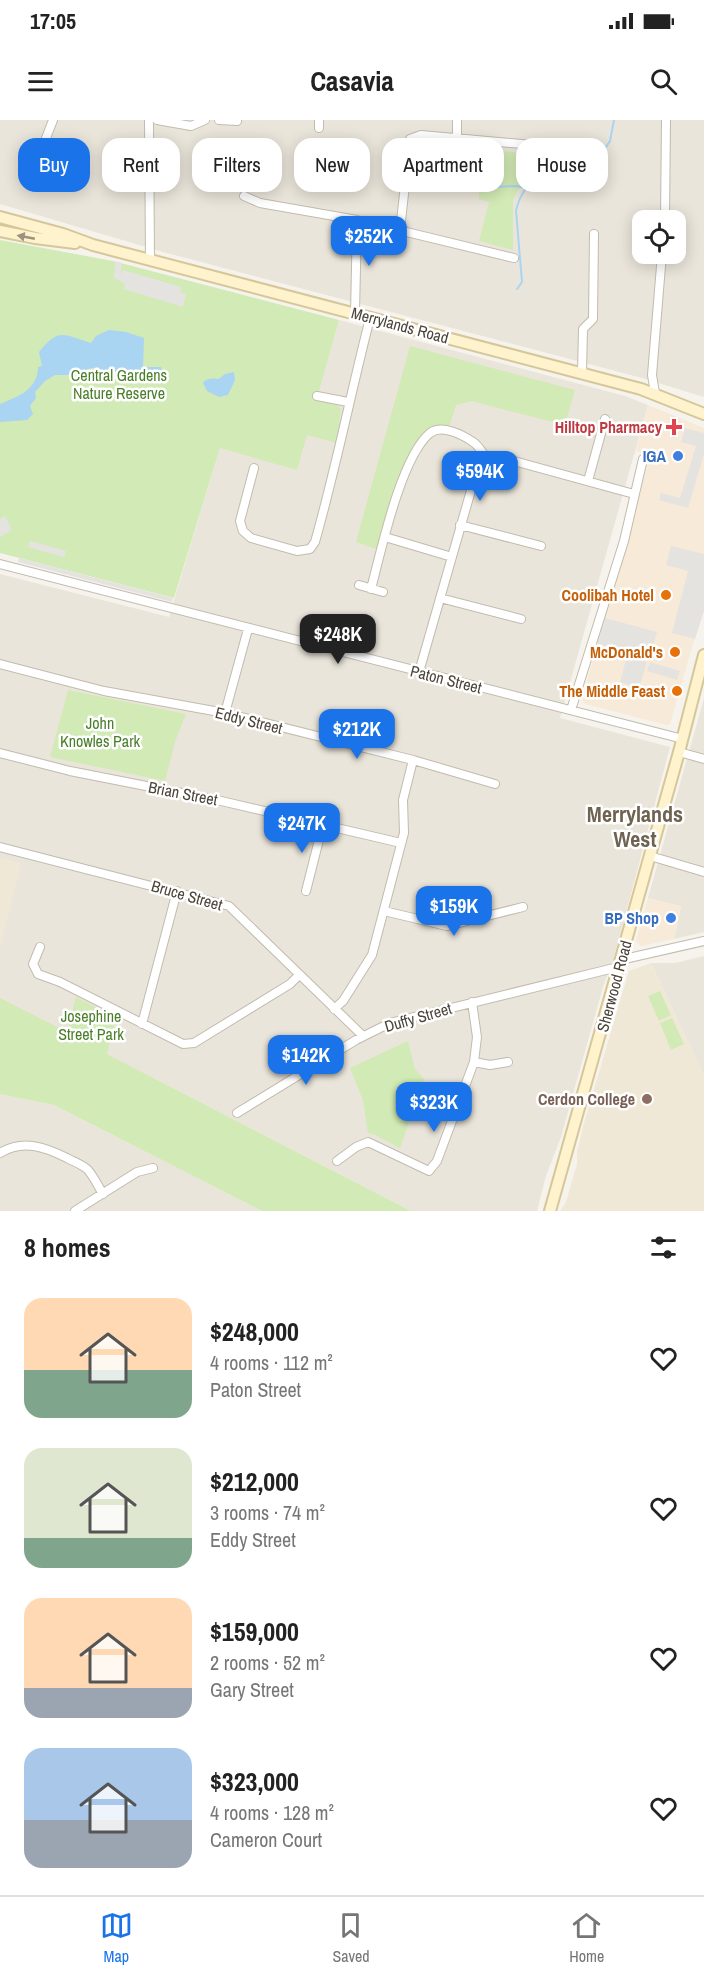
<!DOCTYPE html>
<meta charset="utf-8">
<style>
:root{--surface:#fff;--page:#f2f2f2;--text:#222;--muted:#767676;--line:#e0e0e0;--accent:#1a73e8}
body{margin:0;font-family:"Archivo Narrow",sans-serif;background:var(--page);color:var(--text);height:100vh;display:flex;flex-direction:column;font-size:22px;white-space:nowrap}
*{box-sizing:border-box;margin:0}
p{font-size:20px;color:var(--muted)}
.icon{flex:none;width:33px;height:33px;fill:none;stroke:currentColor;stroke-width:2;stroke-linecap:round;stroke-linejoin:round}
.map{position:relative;height:1091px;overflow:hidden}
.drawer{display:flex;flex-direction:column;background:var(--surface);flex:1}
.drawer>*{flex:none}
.guide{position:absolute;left:18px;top:18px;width:669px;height:54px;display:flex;gap:12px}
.fabs{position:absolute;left:632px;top:90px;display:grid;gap:12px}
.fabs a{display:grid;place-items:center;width:54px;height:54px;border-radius:12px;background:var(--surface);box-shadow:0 3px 15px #0003;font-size:30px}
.price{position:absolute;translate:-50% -51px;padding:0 14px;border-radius:12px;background:var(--accent);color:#fff;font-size:20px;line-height:39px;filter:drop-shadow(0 2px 3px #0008)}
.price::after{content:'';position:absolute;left:50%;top:36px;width:18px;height:14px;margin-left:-9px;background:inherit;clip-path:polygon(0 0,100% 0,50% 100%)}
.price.current{background:#222;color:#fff}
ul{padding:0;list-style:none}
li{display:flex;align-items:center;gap:18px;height:150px;padding:0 24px}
li span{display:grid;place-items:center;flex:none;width:168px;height:120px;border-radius:18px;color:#555}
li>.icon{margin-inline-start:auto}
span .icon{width:72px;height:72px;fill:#fffc;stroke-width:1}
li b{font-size:26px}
h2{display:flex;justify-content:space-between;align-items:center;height:72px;padding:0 24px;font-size:26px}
.chip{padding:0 21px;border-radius:18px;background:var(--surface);box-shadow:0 3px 15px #0003;font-size:21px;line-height:54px}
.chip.current{background:var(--accent);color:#fff}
.status{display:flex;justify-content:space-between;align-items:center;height:42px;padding:0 30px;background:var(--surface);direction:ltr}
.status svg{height:16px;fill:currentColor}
header{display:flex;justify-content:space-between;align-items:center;height:78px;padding:0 24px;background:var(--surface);font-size:27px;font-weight:700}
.tab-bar{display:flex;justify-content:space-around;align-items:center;height:84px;border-top:2px solid var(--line);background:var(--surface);font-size:16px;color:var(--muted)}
.tab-bar a{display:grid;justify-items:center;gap:3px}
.tab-bar .current{color:var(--accent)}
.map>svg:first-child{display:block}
.residential{fill:#eae5da;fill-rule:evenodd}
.commercial{fill:#f7ead8}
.education{fill:#efe8d6}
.green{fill:#d2eab5}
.parking{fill:#e5e3e0}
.water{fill:#a9d4f2}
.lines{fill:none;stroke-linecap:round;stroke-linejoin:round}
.stream{stroke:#a9d4f2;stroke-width:2}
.minor-casing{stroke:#c2bbae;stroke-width:10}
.secondary-casing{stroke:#d6c79b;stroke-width:14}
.minor{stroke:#fff;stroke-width:8}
.secondary{stroke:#fff3cd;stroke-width:10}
.oneway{fill:#9c937c}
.health-dot{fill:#e0444e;stroke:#fff;stroke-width:2}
.shop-dot{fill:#3f7fe0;stroke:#fff;stroke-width:2}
.food-dot{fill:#e8710a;stroke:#fff;stroke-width:2}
.education-dot{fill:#8d6e63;stroke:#fff;stroke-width:2}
.labels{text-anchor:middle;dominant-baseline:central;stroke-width:5;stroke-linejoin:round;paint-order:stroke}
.street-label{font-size:16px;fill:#4b4439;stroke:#fff}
.park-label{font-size:16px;fill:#4a7f2a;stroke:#fff}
.health-label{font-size:16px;font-weight:bold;fill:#be3a42;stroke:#fff;text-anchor:end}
.shop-label{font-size:16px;font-weight:bold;fill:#366cbe;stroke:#fff;text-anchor:end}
.food-label{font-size:16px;font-weight:bold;fill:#c56008;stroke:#fff;text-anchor:end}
.education-label{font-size:16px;font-weight:bold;fill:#785e54;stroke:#fff;text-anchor:end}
.district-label{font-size:22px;font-weight:bold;fill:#6e6250;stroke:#fff}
</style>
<div class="status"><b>17:05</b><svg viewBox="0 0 49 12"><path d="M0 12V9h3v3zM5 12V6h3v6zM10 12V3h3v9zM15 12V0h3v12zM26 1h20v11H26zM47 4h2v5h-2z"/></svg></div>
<header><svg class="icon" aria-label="menu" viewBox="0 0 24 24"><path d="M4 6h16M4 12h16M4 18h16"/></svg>Casavia<svg class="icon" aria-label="search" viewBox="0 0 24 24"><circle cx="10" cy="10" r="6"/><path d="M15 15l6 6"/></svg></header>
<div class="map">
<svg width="704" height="1091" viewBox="0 0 704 1091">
<rect width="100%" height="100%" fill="#f6f3ec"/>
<path class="residential" d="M0 0H704V277L642 258 163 132 0 84ZM642 100H675V134H642Z
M339 200 625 276 648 285 560 598 670 627 615 834 603 867 561 1017 546 1056 537 1091H411L0 879V454L169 497 220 328 317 276Z
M704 578V812L674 819 681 787 648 778Z
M704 836V956L651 843H675Z
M0 974 54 985 262 1091H0Z"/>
<path class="commercial" d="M648 285 704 308V485L670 604 667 605 585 584 582 579 650 335 636 331Z
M648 778 681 786 674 819 641 826 636 821Z"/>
<path class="education" d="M0 738 21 743 0 827Z
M651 843 704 956V1091H560L566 1082 577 1044V1032L584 1003 629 851Z"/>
<path class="green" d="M479 29 546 35 562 40 524 57 513 80V130L479 121 489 82 479 79Z
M0 120 113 141 339 200 317 278 336 284 341 289 337 323 307 315 297 350 220 328 174 478 0 433Z
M410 226 575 270 565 305 471 281 456 285 449 307 436 306C402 332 392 391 379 430L356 422Z
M68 570 186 594 175 622 165 661 50 637Z
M660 871 671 895 659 901 648 876Z
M76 877 116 898 107 934 411 1091H262L54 985 0 974V878L67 912Z
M672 898 684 924 671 930 660 903Z
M408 921 415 949 424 959 400 1028 375 1015 368 1013 363 980 350 948Z"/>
<path class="parking" d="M115 141 122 143 120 155 123 150 181 167 180 172 186 174 183 187 124 169 125 164 114 158Z
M685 308 704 313V334L688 388 659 380 661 373 680 378 696 326 681 322Z
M5 396 12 410 0 417V399Z
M30 421 66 431 64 437 28 427Z
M671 426 704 434V491L695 519 672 513 688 451 666 445Z
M19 438 173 478 172 482 18 442Z
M605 498 657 512 649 538 597 524Z
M627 536 647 542 639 568 620 562Z
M650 542 680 551 677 560 647 551Z"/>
<path class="water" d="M109 210 126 212 144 218 143 247H161L163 257H150L143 253 129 260 120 250 105 256 100 249 92 248 68 255H55L45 261 35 272 36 278 30 286 33 294 27 300 0 302V284C18 277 38 269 38 247L42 246 39 232C59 207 64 215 91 223L96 216Z
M234 252 235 260 228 275 219 277 207 271 203 263C206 258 214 258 219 259L225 254Z"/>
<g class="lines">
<path class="stream" d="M493 67 516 66 526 68
M517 169 522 162 516 91C518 80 522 73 529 64L606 27 610 21 614 0"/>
<g class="minor-casing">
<path id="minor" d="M149 0 150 140
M157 0 191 6 205 0
M219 0 237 1
M319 8V0
M457 18V0
M43 26 53 0
M244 76 260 83 357 100 514 138
M665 100 666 0
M400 110 405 65 406 27 410 19 421 15 565 28
M355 194 357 100
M582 253 583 209 593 199 594 114
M655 273 652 255 662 134
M317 276 348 282
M254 348 240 401 243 411 251 418 297 431 310 429 315 422C336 348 351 272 370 198
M588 361 605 299
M460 405 541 426
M385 417 452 437
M0 444 683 619
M359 465 383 472
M371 469C381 431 401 337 430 313 442 304 463 315 473 322 478 325 482 332 485 336
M440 478 521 499
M0 544 104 571 225 593 413 640 495 664
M419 552 480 339 485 336 503 338 634 374
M571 590 624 421 643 339
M225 593 248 509
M679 632 704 639
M0 633 70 651 217 680 401 723
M0 727 229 786 363 916
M650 736 704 752
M306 771 323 704
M384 791 447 806 523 787
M40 827 33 844 38 854 60 862 183 924 194 923 290 864 299 855
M620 840 704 821
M334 889 343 881 372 835 404 713 403 680 413 640
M142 904 177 771
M474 942 490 945 508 942
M237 993 356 920 390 903 618 847
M0 1033C23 1019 45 1027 67 1038 74 1042 82 1044 88 1050 94 1057 98 1066 103 1074
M337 1041 356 1027 368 1022 429 1051 437 1041 474 942 477 917 472 882
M75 1091 137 1052 153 1048"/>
</g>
<g class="secondary-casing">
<path id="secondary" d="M0 97 63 114 93 125 641 269 704 294
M0 111 35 118 75 123
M550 1091 679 632 704 535"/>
</g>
<use href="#minor" class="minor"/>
<use href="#secondary" class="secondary"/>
</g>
<defs><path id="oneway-solid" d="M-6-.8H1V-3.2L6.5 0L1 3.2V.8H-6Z" transform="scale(1.5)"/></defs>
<use class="oneway" href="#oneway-solid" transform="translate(26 117) rotate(-169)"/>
<path class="health-dot" d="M671 298h6v6h6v6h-6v6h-6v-6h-6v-6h6z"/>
<g class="shop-dot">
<circle cx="678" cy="336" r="6"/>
<circle cx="671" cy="798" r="6"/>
</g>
<g class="food-dot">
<circle cx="666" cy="475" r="6"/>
<circle cx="675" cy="532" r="6"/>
<circle cx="677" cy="571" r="6"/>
</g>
<circle class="education-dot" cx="647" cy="979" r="6"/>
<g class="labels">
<g class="street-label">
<text transform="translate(400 205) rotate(15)">Merrylands Road</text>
<text transform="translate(446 559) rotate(14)">Paton Street</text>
<text transform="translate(249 600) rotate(14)">Eddy Street</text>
<text transform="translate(183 673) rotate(11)">Brian Street</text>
<text transform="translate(187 775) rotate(16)">Bruce Street</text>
<text transform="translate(614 866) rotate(-75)">Sherwood Road</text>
<text transform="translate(418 897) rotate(-16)">Duffy Street</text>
</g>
<g class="park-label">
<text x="119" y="255">Central Gardens<tspan x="119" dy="18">Nature Reserve</tspan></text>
<text x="100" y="603">John<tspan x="100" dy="18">Knowles Park</tspan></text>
<text x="91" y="896">Josephine<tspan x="91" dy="18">Street Park</tspan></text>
</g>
<g class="health-label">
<text x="662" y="307">Hilltop Pharmacy</text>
</g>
<g class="shop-label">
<text x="666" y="336">IGA</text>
<text x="659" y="798">BP Shop</text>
</g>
<g class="food-label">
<text x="654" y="475">Coolibah Hotel</text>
<text x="663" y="532">McDonald's</text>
<text x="665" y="571">The Middle Feast</text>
</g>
<g class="education-label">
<text x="635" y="979">Cerdon College</text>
</g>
<g class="district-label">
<text x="635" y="694">Merrylands<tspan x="635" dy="25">West</tspan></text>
</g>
</g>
</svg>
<div class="fabs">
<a><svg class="icon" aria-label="locate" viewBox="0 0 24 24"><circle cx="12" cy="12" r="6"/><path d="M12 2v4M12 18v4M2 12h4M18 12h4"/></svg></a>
</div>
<b class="price" style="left:369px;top:147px">$252K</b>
<b class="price" style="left:480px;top:382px">$594K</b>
<b class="price current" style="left:338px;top:545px">$248K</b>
<b class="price" style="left:357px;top:640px">$212K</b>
<b class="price" style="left:302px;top:734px">$247K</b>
<b class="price" style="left:454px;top:817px">$159K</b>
<b class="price" style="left:306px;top:966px">$142K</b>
<b class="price" style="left:434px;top:1013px">$323K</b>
<div class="guide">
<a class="chip current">Buy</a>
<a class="chip">Rent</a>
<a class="chip">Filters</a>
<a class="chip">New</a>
<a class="chip">Apartment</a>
<a class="chip">House</a>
</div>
</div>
<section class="drawer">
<h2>8 homes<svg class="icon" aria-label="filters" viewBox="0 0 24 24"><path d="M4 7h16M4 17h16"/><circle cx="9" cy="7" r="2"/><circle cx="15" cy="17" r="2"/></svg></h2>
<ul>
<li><span style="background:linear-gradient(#ffd9b3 60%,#7fa58c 0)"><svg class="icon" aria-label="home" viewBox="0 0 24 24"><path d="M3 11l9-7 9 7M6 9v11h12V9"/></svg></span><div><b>$248,000</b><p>4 rooms · 112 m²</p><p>Paton Street</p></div><svg class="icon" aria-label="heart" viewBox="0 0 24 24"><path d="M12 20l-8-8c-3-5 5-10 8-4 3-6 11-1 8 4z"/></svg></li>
<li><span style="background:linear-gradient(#dfe7d0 75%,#7fa58c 0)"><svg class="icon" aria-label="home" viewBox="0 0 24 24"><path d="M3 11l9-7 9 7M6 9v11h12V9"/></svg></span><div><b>$212,000</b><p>3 rooms · 74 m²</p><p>Eddy Street</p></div><svg class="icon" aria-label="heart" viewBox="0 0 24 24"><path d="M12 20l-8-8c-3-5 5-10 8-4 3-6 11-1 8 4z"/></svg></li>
<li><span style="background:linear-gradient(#ffd9b3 75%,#9aa5b1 0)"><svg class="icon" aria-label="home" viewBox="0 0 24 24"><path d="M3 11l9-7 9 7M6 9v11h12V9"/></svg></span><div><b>$159,000</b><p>2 rooms · 52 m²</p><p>Gary Street</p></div><svg class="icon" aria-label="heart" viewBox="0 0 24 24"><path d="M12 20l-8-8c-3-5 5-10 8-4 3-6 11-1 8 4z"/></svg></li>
<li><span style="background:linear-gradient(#a9c7e8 60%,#9aa5b1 0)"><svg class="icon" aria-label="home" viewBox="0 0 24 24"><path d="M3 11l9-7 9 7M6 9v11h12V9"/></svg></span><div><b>$323,000</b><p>4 rooms · 128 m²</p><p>Cameron Court</p></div><svg class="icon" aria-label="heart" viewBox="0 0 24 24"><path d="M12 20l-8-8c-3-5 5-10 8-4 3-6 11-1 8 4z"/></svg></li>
</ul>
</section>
<nav class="tab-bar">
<a class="current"><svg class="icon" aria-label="map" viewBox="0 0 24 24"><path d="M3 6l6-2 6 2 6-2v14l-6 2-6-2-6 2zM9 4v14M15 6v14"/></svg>Map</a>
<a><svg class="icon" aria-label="saved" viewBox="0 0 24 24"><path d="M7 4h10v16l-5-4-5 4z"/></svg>Saved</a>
<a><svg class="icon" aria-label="home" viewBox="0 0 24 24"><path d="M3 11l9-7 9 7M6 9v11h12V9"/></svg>Home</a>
</nav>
